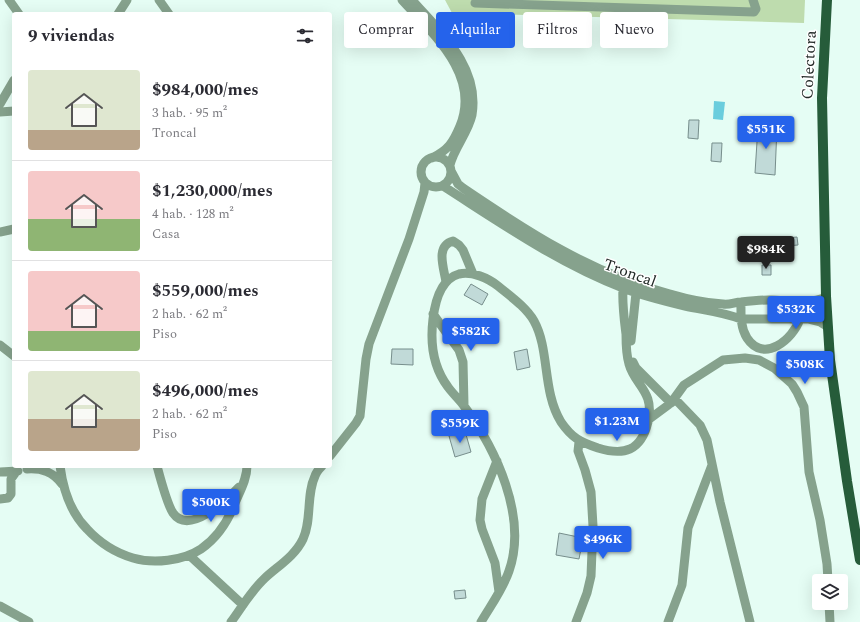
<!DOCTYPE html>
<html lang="es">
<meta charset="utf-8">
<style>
:root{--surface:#fff;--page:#f7f7f7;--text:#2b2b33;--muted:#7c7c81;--line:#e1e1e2;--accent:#2563eb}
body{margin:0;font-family:Spectral,serif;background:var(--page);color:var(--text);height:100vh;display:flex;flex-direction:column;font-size:15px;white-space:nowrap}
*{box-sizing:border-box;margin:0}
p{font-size:13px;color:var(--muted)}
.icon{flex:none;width:22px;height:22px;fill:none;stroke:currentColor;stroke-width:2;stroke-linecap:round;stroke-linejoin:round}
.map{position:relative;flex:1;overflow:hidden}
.sheet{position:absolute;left:12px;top:12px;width:320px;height:456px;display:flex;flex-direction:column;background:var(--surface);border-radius:4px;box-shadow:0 4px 16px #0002}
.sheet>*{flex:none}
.hud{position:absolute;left:344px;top:12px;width:380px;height:36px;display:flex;gap:8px}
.fabs{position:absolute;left:812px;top:574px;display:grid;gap:8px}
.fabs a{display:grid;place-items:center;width:36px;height:36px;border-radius:4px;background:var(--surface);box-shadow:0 4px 16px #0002;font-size:20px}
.price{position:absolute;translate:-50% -34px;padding:0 9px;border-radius:4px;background:var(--accent);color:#fff;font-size:13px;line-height:26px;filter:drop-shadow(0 1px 2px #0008)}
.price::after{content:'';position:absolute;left:50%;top:24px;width:12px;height:9px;margin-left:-6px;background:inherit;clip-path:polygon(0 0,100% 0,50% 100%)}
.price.active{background:#222;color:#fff}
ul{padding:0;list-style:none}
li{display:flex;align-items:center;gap:12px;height:100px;padding:0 16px}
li+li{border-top:1px solid var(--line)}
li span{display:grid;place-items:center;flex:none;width:112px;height:80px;border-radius:4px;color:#555}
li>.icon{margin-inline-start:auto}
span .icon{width:48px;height:48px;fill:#fffc;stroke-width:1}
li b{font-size:17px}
h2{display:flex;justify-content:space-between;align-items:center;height:48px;padding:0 16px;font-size:17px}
.chip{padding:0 14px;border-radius:4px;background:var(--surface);box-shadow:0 4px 16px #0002;font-size:14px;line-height:36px}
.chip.active{background:var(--accent);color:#fff}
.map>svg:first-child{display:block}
.green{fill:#bedcae}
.water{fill:#6acddd}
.building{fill:#c1dad8;stroke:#778e8c}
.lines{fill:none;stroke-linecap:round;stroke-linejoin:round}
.minor{stroke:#86a28d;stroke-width:9}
.major{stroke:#265c3a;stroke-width:10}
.labels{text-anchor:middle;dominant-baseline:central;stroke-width:3;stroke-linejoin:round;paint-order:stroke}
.street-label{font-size:16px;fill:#222a27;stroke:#fff}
</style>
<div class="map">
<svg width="860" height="622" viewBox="0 0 860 622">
<rect width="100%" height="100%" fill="#e5fdf4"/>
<path class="green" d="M445 0H805L804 23 452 13Z"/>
<path class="water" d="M714 101 725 102 723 120 713 119Z"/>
<path class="building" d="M689 120H699L698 139 688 138Z
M758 126 777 127 775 175 755 173Z
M712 143H722L721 162 711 161Z
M797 237 798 245 786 246V238Z
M762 265H771V275H762Z
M471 284 488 294 482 305 464 295Z
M392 349H413V365L391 364Z
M527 349 530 367 517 370 514 352Z
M465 431 471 452 455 457 449 436Z
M559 533 583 538 579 559 556 555Z
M465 590 466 598 455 599 454 591Z"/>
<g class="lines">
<path class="minor" d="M9 0 19 14
M159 0 169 14
M402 0C433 34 481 75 460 126 453 143 448 150 432 158
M412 0C441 33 480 67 472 115 468 133 454 148 450 165
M475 3 754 12 756 9 753 0
M118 14 127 0
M0 104 14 80
M0 112 14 111
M421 172a15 15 0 1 1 30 0a15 15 0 1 1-30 0Z
M451 171 458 184 463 188C528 232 592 274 670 294 687 299 705 303 723 304 730 305 735 302 741 302 750 301 760 300 769 300 788 300 808 305 826 297
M443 186C501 223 558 263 623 288 643 296 664 301 685 306 703 310 723 312 741 319H808L820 322 828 327
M0 232 14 229
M446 282C444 268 435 246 453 241L459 245 463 250 473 274
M741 302C741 314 740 327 747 338 764 364 793 339 800 319
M433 314 459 350 463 362 464 405
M631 341 636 293
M0 345 14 356
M633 362 636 368 671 403
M675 399 700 425 707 440 720 502 750 622
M648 420 671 403 684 385 723 360 745 358 759 360 774 368 792 384 797 392 804 407 809 472 820 520 827 564 828 581
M330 456 356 423 360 416 366 359 369 344 409 239 424 192 425 183
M497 461 482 499 480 520 482 529 495 563 499 592
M60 466C63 489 70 512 87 529 99 542 116 553 133 558 153 564 183 561 201 549 217 538 228 521 235 503 240 491 247 479 247 466
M157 466C160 477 167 504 173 513 189 536 227 500 239 487
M27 469C42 468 53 472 62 484
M0 472 18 471
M0 499 8 498 11 494V479L16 472
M189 555 243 605
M829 603 830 622
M0 606 29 622
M231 622C242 607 251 591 265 578 278 566 295 556 303 539 312 520 306 495 315 476 316 473 319 469 322 466
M481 622C491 605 503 589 509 571 528 517 496 449 464 406 459 399 453 394 448 387 433 367 430 343 433 319 435 302 441 279 459 274 472 271 488 278 498 286 510 296 526 307 534 321 550 350 542 391 561 422 572 438 580 442 598 448 624 456 641 451 648 422 655 391 635 386 629 364 626 354 626 344 626 334 624 318 622 304 623 288
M576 622 587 593 591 576 593 526 591 492 585 470 578 451 579 442
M668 622 682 585 688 528 712 465"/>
<path class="major" d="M827 0 822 98 826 296 830 360 847 481 860 560"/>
</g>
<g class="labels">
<g class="street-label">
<text transform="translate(809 65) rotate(-87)">Colectora</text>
<text transform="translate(630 273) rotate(20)">Troncal</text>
</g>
</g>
</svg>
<div class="fabs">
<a><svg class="icon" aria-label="layers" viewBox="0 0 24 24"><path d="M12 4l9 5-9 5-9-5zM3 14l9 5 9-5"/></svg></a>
</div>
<b class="price" style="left:766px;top:150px">$551K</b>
<b class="price active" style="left:766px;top:270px">$984K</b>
<b class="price" style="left:796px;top:330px">$532K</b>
<b class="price" style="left:471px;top:352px">$582K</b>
<b class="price" style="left:805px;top:385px">$508K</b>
<b class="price" style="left:617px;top:442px">$1.23M</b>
<b class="price" style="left:460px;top:444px">$559K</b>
<b class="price" style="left:211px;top:523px">$500K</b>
<b class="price" style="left:603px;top:560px">$496K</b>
<div class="hud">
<a class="chip">Comprar</a>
<a class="chip active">Alquilar</a>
<a class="chip">Filtros</a>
<a class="chip">Nuevo</a>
</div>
<section class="sheet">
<h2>9 viviendas<svg class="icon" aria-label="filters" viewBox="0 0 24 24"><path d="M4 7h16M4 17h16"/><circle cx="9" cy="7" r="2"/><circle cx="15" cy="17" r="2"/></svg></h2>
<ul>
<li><span style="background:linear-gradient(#dfe7d0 75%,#b9a48a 0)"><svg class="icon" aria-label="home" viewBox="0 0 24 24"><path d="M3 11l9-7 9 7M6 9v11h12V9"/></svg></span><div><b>$984,000/mes</b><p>3 hab. · 95 m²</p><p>Troncal</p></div></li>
<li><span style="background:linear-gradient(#f6c9c9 60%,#8fb573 0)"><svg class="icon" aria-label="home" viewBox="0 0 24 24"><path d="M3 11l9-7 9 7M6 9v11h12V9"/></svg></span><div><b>$1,230,000/mes</b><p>4 hab. · 128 m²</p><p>Casa</p></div></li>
<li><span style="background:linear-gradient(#f6c9c9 75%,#8fb573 0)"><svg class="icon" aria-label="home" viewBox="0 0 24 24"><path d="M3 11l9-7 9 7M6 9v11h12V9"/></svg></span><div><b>$559,000/mes</b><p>2 hab. · 62 m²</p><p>Piso</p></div></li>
<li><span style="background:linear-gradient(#dfe7d0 60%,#b9a48a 0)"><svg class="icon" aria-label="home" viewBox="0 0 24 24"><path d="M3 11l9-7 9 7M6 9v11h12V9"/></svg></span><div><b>$496,000/mes</b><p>2 hab. · 62 m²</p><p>Piso</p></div></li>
</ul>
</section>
</div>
